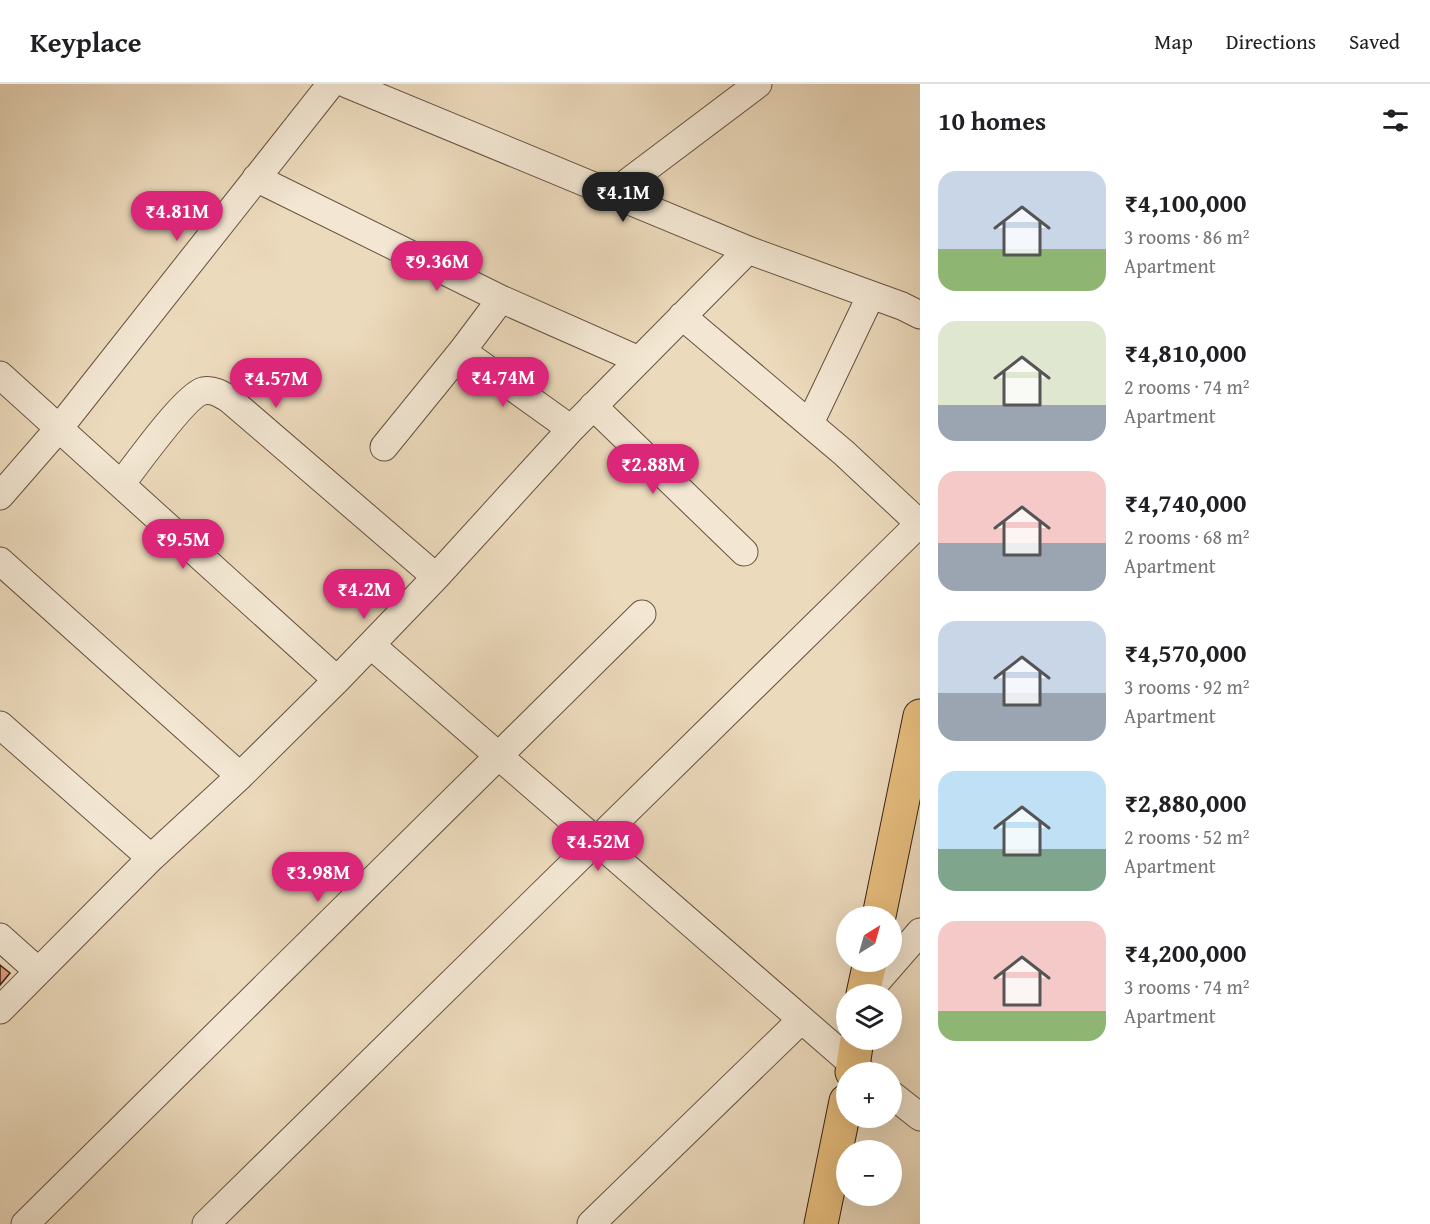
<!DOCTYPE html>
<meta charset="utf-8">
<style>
:root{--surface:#fff;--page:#f2f2f2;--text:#202124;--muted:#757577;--line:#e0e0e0;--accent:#db2777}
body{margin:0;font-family:"Gentium Book Plus",serif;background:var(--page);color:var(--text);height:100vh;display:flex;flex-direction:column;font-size:22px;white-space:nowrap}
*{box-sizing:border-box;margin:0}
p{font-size:20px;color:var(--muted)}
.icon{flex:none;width:33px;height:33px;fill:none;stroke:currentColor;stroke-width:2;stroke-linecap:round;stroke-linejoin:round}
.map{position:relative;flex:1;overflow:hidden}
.panel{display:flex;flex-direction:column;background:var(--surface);width:510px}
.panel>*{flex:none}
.needle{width:39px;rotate:37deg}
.buttons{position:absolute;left:836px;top:822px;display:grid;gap:12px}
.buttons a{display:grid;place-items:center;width:66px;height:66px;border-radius:50%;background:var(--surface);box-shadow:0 6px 24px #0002;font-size:30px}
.price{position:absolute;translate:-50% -51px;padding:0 14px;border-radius:21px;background:var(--accent);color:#fff;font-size:20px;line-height:39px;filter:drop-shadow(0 2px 3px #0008)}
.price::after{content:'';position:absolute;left:50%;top:36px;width:18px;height:14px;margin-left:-9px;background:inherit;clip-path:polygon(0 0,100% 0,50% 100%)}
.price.on{background:#222;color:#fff}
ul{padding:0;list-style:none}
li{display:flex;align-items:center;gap:18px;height:150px;padding:0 18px}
li span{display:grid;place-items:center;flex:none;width:168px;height:120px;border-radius:18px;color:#555}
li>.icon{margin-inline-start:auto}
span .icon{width:72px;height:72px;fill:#fffc;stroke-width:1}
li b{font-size:26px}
h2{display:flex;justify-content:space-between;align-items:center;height:72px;padding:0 18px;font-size:26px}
header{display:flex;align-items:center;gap:36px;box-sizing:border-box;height:84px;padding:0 30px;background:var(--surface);border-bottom:2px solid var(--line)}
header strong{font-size:28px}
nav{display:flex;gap:33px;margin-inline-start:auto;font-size:21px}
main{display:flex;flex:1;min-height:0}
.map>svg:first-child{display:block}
.building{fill:#e59b7e;stroke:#3a2518;stroke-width:1.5}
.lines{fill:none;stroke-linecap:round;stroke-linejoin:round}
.minor-casing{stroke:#665241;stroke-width:29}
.major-casing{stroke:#3a2518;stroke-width:35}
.minor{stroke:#f3e7d3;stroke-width:27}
.major{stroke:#e6bd7e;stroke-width:33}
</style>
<header>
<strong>Keyplace</strong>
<nav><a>Map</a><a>Directions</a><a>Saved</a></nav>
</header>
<main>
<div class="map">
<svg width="920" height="1140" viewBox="0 0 920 1140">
<rect width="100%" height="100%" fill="#ecdabc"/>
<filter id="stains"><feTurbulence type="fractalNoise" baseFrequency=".00333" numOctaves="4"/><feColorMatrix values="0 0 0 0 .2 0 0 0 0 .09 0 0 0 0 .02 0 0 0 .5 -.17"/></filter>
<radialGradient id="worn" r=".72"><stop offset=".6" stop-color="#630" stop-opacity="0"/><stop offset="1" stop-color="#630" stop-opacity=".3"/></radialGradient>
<path class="building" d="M0 881 10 889 0 901Z"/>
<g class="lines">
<g class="minor-casing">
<path id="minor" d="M347 0 748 166 902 222 920 231
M256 94 501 215 639 276
M612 110 758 0
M682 232 844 369 920 440
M462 267 571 345
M0 291 337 596
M593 322 744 468
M810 339 871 211
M384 363 462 267 501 215
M122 399C135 382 186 311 203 307 213 305 221 310 229 315L436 493
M0 412 60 343 331 0
M0 477 240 692
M371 561 862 988
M0 641 151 774
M0 853 38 887
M866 910 920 848
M0 926 151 774 240 692 337 596 436 493 571 345 748 166
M891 1010 920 1033
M25 1140 642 530
M206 1140 920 439
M591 1140 801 936"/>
</g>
<g class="major-casing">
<path id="major" d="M879 832 920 632
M863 910 870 878
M852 988 857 956
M821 1140 846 1017"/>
</g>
<use href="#minor" class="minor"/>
<use href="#major" class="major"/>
</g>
<rect width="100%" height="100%" filter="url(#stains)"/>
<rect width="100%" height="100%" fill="url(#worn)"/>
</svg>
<div class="buttons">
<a><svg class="needle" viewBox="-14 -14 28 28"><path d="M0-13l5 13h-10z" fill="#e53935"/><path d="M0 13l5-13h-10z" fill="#757577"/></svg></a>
<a><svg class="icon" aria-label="layers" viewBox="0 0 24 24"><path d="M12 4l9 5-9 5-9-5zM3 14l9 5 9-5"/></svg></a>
<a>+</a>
<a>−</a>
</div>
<b class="price on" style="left:623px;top:139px">₹4.1M</b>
<b class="price" style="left:177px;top:158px">₹4.81M</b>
<b class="price" style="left:437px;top:208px">₹9.36M</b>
<b class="price" style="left:503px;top:324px">₹4.74M</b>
<b class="price" style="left:276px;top:325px">₹4.57M</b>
<b class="price" style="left:653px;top:411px">₹2.88M</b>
<b class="price" style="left:183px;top:486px">₹9.5M</b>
<b class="price" style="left:364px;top:536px">₹4.2M</b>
<b class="price" style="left:598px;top:788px">₹4.52M</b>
<b class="price" style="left:318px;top:819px">₹3.98M</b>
</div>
<section class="panel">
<h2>10 homes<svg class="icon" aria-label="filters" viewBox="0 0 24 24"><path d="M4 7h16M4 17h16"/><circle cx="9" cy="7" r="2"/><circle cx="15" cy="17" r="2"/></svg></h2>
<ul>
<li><span style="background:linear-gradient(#c9d6e8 65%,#8fb573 0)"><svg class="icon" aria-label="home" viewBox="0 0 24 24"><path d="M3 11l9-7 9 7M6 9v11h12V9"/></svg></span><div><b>₹4,100,000</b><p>3 rooms · 86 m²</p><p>Apartment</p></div></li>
<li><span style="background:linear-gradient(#dfe7d0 70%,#9aa5b1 0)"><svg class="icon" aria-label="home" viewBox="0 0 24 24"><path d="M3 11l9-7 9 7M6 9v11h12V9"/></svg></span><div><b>₹4,810,000</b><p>2 rooms · 74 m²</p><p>Apartment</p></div></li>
<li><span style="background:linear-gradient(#f6c9c9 60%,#9aa5b1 0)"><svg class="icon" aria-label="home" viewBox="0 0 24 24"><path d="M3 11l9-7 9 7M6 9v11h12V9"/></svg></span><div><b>₹4,740,000</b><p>2 rooms · 68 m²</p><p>Apartment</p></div></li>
<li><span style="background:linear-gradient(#c9d6e8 60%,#9aa5b1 0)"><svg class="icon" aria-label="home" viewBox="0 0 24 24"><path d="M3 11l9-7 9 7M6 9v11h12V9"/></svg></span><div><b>₹4,570,000</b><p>3 rooms · 92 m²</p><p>Apartment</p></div></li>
<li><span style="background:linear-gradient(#bfe0f5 65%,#7fa58c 0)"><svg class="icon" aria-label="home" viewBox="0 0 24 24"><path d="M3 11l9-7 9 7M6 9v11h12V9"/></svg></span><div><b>₹2,880,000</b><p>2 rooms · 52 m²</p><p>Apartment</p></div></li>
<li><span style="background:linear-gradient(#f6c9c9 75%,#8fb573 0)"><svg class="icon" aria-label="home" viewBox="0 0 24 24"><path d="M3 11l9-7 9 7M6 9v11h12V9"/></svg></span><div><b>₹4,200,000</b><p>3 rooms · 74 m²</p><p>Apartment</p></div></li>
</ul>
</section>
</main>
